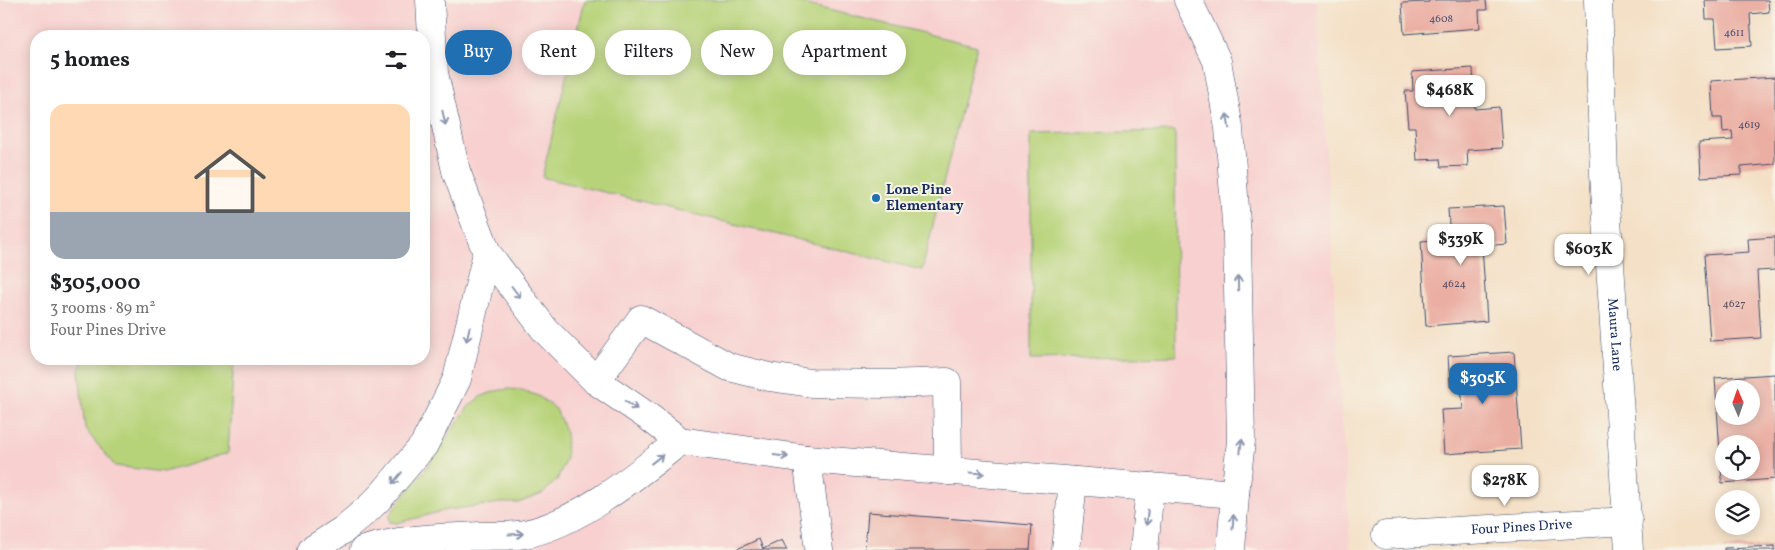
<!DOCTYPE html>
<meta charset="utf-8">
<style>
:root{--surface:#fff;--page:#f6f6f6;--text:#202124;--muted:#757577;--line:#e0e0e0;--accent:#1f6fb2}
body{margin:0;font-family:Vollkorn,serif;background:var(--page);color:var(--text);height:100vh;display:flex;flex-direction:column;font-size:19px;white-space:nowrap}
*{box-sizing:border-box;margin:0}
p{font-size:16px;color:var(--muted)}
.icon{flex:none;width:28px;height:28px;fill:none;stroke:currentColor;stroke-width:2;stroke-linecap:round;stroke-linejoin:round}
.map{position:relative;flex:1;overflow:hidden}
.panel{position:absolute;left:30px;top:30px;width:400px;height:335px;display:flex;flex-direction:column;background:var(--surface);border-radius:20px;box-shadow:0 2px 12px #0003}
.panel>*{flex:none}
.hud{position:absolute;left:445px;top:30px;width:475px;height:45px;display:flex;gap:10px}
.needle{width:32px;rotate:358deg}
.fabs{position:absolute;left:1715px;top:380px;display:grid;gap:10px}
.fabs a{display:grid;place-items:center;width:45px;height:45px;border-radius:50%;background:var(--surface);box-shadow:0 2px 12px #0003;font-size:25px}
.price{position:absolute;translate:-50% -42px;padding:0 11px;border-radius:10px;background:#fff;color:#222;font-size:16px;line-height:32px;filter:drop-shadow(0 1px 2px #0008)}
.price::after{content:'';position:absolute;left:50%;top:30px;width:15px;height:11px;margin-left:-8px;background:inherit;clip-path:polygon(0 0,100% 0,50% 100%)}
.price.selected{background:var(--accent);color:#fff}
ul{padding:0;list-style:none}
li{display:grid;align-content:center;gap:10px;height:265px;padding:0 20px}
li+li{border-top:1px solid var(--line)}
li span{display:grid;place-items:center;height:155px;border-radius:15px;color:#555}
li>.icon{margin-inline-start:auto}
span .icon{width:90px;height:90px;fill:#fffc;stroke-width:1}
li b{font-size:21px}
h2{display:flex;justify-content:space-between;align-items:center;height:60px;padding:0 20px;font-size:21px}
.tag{padding:0 18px;border-radius:22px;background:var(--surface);box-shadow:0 2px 12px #0003;font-size:18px;line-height:45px}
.tag.selected{background:var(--accent);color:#fff}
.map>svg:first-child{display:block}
.built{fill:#f7d0cf;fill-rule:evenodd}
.green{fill:#b7d379;stroke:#69816c}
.building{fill:#ebaea3;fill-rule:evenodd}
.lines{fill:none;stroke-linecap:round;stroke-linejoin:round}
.minor-casing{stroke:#3c4a6e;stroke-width:29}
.minor{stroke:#fff;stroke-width:28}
.oneway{stroke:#8d97ae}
.poi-dot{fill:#1f6fb2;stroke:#f7f3e8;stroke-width:2}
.labels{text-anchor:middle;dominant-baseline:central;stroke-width:4;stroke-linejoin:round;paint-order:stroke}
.number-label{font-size:11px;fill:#4f4f6f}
.poi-label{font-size:14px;font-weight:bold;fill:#1b2f5e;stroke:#f7f3e8;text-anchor:start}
.street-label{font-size:14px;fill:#1b2f5e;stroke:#f7f3e8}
</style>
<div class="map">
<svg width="1775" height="550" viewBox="0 0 1775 550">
<rect width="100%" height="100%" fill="#f7f3e8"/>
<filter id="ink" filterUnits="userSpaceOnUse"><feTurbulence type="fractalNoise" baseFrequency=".02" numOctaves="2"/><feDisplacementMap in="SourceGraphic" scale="10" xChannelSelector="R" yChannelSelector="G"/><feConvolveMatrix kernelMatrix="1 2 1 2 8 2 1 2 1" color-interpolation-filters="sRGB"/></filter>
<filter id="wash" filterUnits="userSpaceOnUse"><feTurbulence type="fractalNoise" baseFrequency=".0096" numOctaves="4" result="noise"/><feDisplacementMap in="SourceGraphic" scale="20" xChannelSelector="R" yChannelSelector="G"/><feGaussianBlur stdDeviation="1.12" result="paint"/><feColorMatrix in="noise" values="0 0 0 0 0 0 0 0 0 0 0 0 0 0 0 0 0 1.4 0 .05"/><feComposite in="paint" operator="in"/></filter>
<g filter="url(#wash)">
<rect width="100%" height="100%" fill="#f4e0c6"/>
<path class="built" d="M0 0H1317L1350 550H0ZM36 36H424V359H36Z"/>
<path class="green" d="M585 0H787L977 46 922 270 542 177Z
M1175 131 1176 356 1031 359V134Z
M83 359H234L228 453 164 472 115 466 85 429 79 371Z
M507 389 522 390 538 396 556 409 566 433V459L557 480 542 494 518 503H500L447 510 397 523 390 522 389 517 393 510 424 471 468 407 480 397 496 391Z"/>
<g id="blocks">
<path class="building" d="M1429 0H1486L1487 10H1479L1480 28 1404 34 1402 3 1429 2Z
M1705 0H1768L1769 12 1750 14 1752 46 1717 48 1715 19H1706Z
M1473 68 1475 109 1499 107 1502 148 1467 150 1468 166 1441 167 1440 159 1417 160 1415 127H1408L1405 91H1413L1412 72Z
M1775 77V164L1741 167V175L1701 177 1699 142 1733 140 1732 131 1723 132 1722 118H1713L1711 81Z
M1504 206 1507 244 1482 246 1487 321 1426 326 1421 241 1450 239 1448 209Z
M1775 237V270L1757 271 1761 338 1710 341 1704 255 1749 252 1748 239Z
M1514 352 1521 449 1444 454 1441 410 1463 409 1461 386 1450 387 1448 356Z
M1775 374V479L1722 483 1715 378ZM1724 389H1751V416H1724ZM1724 444H1751V471H1724Z
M868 512 1032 525 1030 550H865Z
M759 539 763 549 782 540 787 550H735Z
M1775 546V550H1724V548Z"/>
</g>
</g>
<g filter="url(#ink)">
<use href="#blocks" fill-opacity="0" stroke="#3c4a6e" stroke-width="1"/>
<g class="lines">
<g class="minor-casing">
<g id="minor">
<path d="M430 0 434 73 456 171 487 253 545 330 596 381 650 418 680 441 807 459 1235 494"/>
<path d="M1188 0 1217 61 1229 128 1237 236 1241 441 1235 494 1231 550"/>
<path id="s1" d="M1598 0 1604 174 1629 550"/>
<path d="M596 381 641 319 729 367 769 377 811 383 885 384 947 382 948 471"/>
<path d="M807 459 819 550"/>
<path id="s2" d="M1386 535 1628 521"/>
<path d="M312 550 343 530 369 508 381 496 424 445 457 379 487 253"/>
<path d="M364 550C402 538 440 538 480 536 494 535 511 537 525 534 579 523 637 475 680 441"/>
<path d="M1066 550 1073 481"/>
<path d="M1144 550 1150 487"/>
</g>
</g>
<use href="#minor" class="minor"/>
</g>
<defs><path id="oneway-shaft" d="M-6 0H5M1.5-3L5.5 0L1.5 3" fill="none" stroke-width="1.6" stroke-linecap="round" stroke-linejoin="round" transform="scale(1.25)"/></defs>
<g class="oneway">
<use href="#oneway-shaft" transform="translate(444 118) rotate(77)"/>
<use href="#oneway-shaft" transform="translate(1228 121) rotate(-100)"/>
<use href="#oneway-shaft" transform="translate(1238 283) rotate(-91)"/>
<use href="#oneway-shaft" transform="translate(516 292) rotate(53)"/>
<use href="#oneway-shaft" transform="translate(468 334) rotate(103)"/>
<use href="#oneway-shaft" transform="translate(631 405) rotate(34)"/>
<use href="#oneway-shaft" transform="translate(1241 446) rotate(-85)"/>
<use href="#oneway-shaft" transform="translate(781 456) rotate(7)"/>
<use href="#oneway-shaft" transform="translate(657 459) rotate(-38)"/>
<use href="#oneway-shaft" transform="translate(977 473) rotate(4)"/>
<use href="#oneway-shaft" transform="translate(397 478) rotate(130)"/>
<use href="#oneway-shaft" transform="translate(1147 518) rotate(96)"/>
<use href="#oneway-shaft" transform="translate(1233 522) rotate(-86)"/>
<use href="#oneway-shaft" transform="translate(516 534) rotate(-3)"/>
</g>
</g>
<circle class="poi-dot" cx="876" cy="198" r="5"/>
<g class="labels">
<g class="number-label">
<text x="1441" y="19">4608</text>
<text x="1734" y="33">4611</text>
<text x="1749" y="125">4619</text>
<text x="1454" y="284">4624</text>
<text x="1734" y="304">4627</text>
</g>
<g class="poi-label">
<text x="886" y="190">Lone Pine<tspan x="886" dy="16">Elementary</tspan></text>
</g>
<g class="street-label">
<text stroke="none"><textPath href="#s1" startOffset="335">Maura Lane</textPath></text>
<text stroke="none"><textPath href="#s2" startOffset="136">Four Pines Drive</textPath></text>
</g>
</g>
</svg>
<div class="fabs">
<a><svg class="needle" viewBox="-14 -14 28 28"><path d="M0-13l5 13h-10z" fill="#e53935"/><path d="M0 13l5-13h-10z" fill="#757577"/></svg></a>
<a><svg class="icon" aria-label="locate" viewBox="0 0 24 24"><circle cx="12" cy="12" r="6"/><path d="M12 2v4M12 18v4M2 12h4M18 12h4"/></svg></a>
<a><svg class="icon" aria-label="layers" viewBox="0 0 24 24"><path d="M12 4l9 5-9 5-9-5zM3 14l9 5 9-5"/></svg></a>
</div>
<b class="price" style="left:1450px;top:117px">$468K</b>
<b class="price" style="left:1461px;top:266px">$339K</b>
<b class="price" style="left:1589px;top:276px">$603K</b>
<b class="price selected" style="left:1483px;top:405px">$305K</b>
<b class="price" style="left:1505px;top:507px">$278K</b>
<div class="hud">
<a class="tag selected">Buy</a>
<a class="tag">Rent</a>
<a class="tag">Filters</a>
<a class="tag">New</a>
<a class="tag">Apartment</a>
</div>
<section class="panel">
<h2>5 homes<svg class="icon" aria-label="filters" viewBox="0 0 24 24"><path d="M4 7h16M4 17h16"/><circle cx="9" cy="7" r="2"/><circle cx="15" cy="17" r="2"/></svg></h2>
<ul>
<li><span style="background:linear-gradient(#ffd9b3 70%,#9aa5b1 0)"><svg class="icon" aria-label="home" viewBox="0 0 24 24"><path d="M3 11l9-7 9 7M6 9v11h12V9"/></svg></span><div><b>$305,000</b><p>3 rooms · 89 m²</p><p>Four Pines Drive</p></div></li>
</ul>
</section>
</div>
